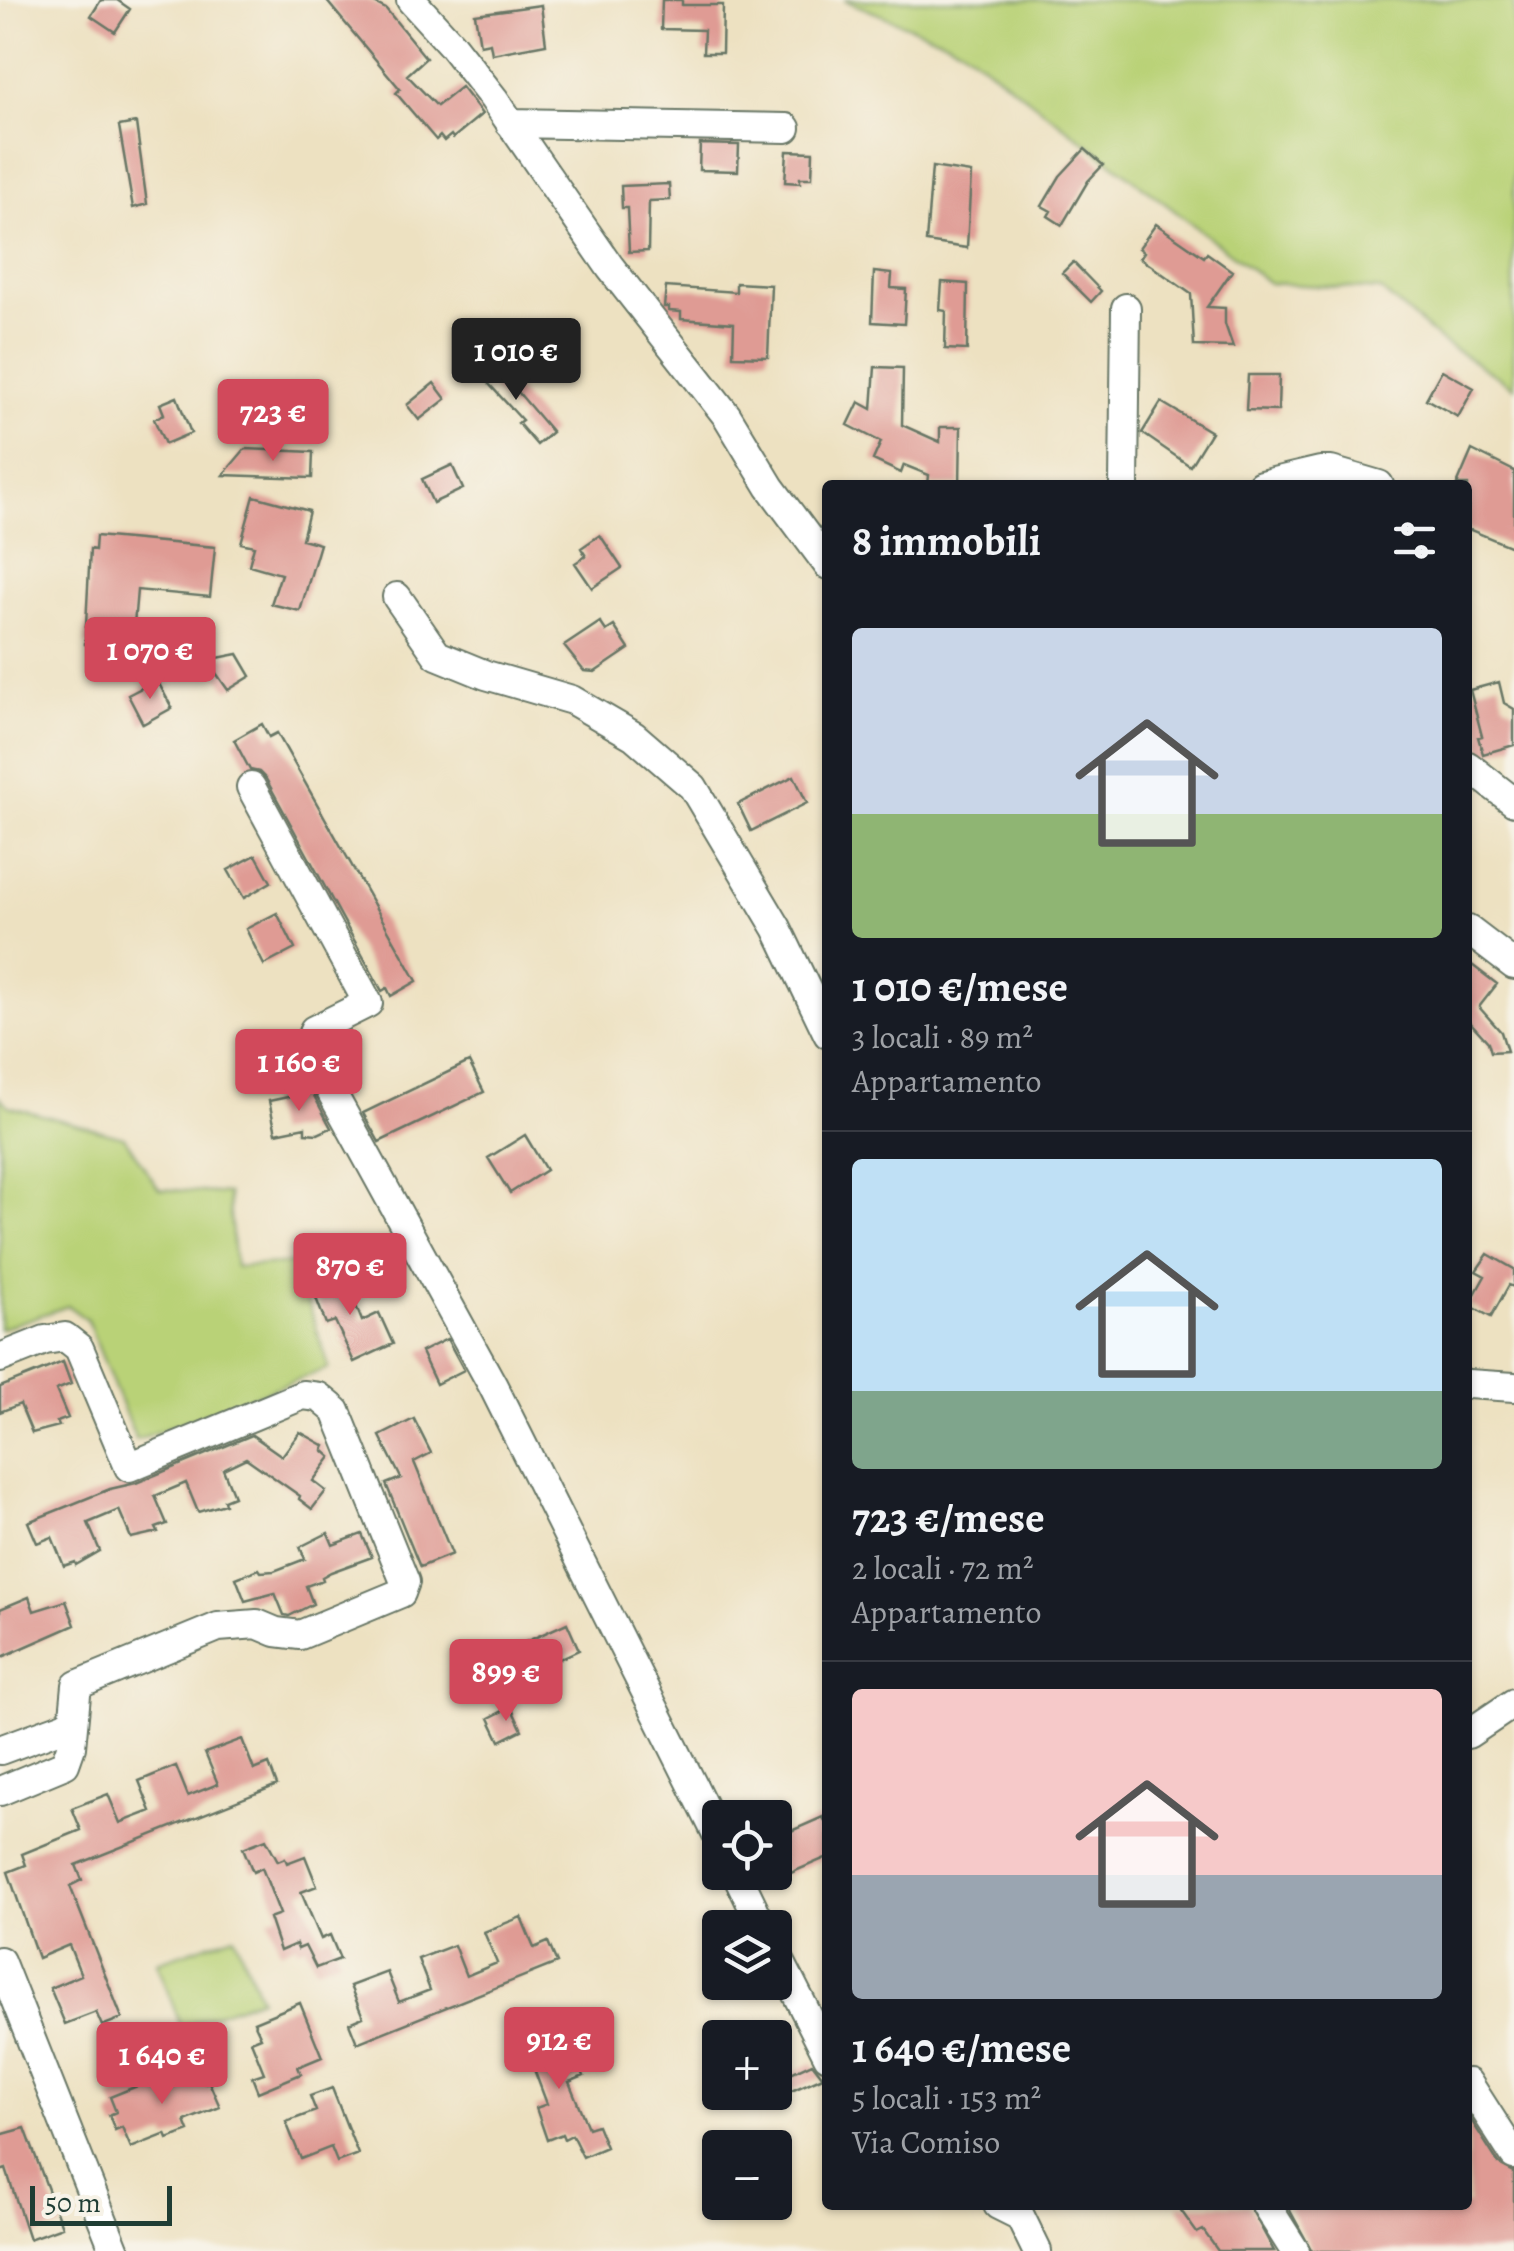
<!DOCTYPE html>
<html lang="it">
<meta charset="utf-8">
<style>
:root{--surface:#171b24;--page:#20242c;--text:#f1f3f6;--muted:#9ea1a6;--line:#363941;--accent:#d1495b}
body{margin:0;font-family:Alegreya,serif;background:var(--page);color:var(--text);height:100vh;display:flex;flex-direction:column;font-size:38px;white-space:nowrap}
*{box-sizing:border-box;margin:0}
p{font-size:32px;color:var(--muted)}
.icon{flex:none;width:55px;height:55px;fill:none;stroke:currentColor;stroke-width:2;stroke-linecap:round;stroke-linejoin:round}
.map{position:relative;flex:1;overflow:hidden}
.panel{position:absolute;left:822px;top:480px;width:650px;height:1730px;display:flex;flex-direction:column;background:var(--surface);border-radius:10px;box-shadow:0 2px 8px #0004}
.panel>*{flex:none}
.controls{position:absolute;left:702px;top:1800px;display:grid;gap:20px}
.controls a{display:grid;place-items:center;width:90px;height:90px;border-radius:10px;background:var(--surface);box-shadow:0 2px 8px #0004;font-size:50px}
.scale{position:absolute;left:30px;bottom:25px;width:142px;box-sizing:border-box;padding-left:10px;border:5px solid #1f3d34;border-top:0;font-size:28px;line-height:35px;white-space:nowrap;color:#1f3d34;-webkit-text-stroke:8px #f7f3e8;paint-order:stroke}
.price{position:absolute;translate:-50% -85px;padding:0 22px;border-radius:10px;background:var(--accent);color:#fff;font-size:32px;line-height:65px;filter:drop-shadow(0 2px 5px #0008)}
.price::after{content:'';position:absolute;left:50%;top:60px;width:30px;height:22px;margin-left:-15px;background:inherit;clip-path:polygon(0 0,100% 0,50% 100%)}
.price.current{background:#222;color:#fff}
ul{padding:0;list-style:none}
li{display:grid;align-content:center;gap:20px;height:530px;padding:0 30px}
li+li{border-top:2px solid var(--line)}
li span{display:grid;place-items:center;height:310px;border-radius:10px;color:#555}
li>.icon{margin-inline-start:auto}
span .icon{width:180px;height:180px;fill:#fffc;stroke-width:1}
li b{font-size:42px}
h2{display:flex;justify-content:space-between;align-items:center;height:120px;padding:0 30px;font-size:42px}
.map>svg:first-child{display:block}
.green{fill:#b9d277;stroke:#6c8856;stroke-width:2.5}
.building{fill:#df9b94}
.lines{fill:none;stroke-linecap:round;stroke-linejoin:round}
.minor-casing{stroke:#677665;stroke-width:32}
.minor{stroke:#fff;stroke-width:28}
</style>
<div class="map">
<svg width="1514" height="2251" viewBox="0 0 1514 2251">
<rect width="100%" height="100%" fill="#f7f3e8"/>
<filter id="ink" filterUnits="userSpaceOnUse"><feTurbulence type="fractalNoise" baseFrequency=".01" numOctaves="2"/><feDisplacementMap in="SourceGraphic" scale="20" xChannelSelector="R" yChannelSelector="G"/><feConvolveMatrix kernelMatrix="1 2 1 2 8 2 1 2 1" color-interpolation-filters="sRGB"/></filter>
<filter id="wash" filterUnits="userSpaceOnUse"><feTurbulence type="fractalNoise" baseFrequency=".0048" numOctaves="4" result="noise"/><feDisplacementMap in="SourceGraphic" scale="40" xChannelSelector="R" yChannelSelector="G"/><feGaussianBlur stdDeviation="2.25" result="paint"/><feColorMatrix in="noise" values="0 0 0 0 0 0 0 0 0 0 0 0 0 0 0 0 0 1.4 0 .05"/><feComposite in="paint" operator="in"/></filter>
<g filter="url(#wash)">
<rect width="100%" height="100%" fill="#ede1c1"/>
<path class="green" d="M844 0H1514V387L1441 341 1381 290 1269 283 961 47Z
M0 1097 8 1106 124 1137 159 1189 228 1194 235 1267 295 1263 329 1368 136 1440 87 1320 68 1306 0 1329Z
M234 1935 260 1998 181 2027 157 1962Z"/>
<g id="blocks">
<path class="building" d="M101 0H117L130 9 115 32 91 16Z
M326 0H368L386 9 426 58 407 75 437 106 461 87 482 114 453 138 451 135 444 141 440 136 436 140 396 93 400 89Z
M662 0H682V5H723L722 53H703L704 30 661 29Z
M541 5 546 44 492 54 490 43 480 45 475 14Z
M136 123 147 204 133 208 119 126Z
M700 144 739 145 738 171 699 170Z
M1085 149 1103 165 1088 181 1062 225 1048 216 1051 211 1042 206 1060 176Z
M787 151 813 152 812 178H800V183L785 182Z
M932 167 971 173 967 248 926 242Z
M669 184 670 200 649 201 648 251 629 252 627 208H622L621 186Z
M1156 224 1204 257 1207 253 1232 271 1207 307 1225 308V324L1233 347 1194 346 1191 294 1140 258 1144 252 1139 248Z
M1073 262 1101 291 1091 302 1062 273Z
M874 272 892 274 891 288 906 289 904 324 872 322Z
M942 282 968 284 967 350 945 349 946 311 940 310Z
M736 283 771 285 768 357 733 356 734 323 681 319V312L669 311V307H664L666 287 736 292Z
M491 360 552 432 537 445 518 423 522 420 478 372Z
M875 367 903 368 902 425 940 442V427H961L960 485H928L929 475 904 465 901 473 873 460 881 442 848 425 859 402 872 409Z
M1442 370 1474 388 1458 417 1426 399Z
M1248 375H1279L1278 411 1246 410Z
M434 383 446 399 419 420 407 405Z
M177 397 191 433 165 444 154 419 164 414 160 404Z
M1161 402 1211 432 1190 466 1142 433Z
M245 449 313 452 312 478 223 475Z
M1472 450 1514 471V548L1468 529V485H1457Z
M452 465 463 489 433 503 422 479Z
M254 496 309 511 302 539 320 544 300 611 271 604 281 574 249 565 254 546 241 543Z
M600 535 622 568 592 588 575 563 586 556 581 548Z
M96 536 215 547 210 597 137 590 132 648 85 644 90 549 95 550Z
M600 622 606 631 614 626 629 649 595 672 584 671 564 646Z
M238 654 251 676 228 690 207 660Z
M157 680 172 708 143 724 128 695Z
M1499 682 1504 703 1514 709V745L1483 754 1478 737 1482 736 1470 690Z
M262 724 269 737 277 733 417 981 391 996 387 988 382 991 266 779 259 772 250 770 234 740Z
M794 776 807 803 751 831 738 804Z
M256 855 271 882 244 898 228 870Z
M277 913 295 949 264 965 246 929Z
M1468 962 1497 984 1479 1007 1501 1032 1507 1051 1491 1052 1488 1042 1469 1021 1468 1023Z
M469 1062 484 1092 379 1142 363 1113Z
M312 1092 331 1128 318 1134 305 1133V1127L276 1133 269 1101Z
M525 1135 546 1170 510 1193 488 1158Z
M1488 1254 1514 1269V1287L1509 1285 1491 1317 1469 1305 1485 1276 1476 1271Z
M343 1273 362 1321 379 1313 393 1344 354 1362 335 1321 326 1324 311 1285Z
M447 1339 464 1370 436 1384 421 1352Z
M63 1362 71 1384 56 1390 68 1418 57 1422 59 1426 32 1433 20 1404 0 1412V1387Z
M414 1419 431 1453 414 1462 452 1554 420 1567 386 1484 401 1478 380 1436Z
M300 1432 325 1446 323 1450 331 1457 313 1481 326 1491 312 1509 299 1499 300 1496 246 1458 223 1469 234 1496 224 1500 225 1504 198 1512 186 1483 155 1496 167 1524 156 1528 158 1532 131 1538 119 1510 88 1523 100 1551 76 1565 75 1562 64 1566 52 1537 37 1543 28 1522 110 1489 136 1483 252 1435 282 1456Z
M328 1533 333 1545 362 1534 372 1557 331 1572 322 1577 323 1580 306 1586 313 1604 289 1616 284 1615 275 1593 245 1601 236 1578 259 1569 261 1572 274 1571 305 1559 300 1547Z
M29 1597 34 1611 66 1601 75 1625 0 1658V1609Z
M567 1623 579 1650 527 1674 514 1647Z
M511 1707 522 1730 500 1741 489 1718Z
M242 1739 254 1770 269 1764 277 1785 76 1865 82 1880 70 1886 122 2018 102 2026 96 2012 65 2024 50 1988 81 1975 69 1945 38 1958 8 1872 26 1865 22 1854 81 1830 72 1808 108 1794 120 1823 151 1811 139 1781 176 1766 188 1796 218 1784 205 1753Z
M823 1817 828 1828V1857L786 1875 775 1850V1838Z
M266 1839 278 1861 285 1858 287 1863 305 1856 317 1886 301 1892 321 1939 330 1935 340 1959 316 1968 305 1946 298 1949 296 1944 280 1951 269 1918 280 1914 262 1868 253 1872 243 1848Z
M521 1917 534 1948 548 1942 557 1963 357 2043 349 2023 363 2017 350 1986 387 1972 399 2002 430 1990 418 1959 454 1945 466 1976 497 1963 484 1932Z
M300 2003 322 2057 298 2067 301 2074 258 2092 252 2077 264 2073 251 2041 261 2037 254 2022Z
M533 2028 544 2050 552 2047 554 2052 572 2045 584 2076 569 2082 588 2128 597 2125 606 2147 583 2157 572 2135 564 2139 562 2134 547 2140 536 2108 547 2104 529 2056 519 2060 510 2037Z
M812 2063 823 2077 789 2092 782 2077Z
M198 2068 204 2083 209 2082 220 2107 185 2121 189 2131 168 2139 166 2134 131 2148 122 2127 115 2130 109 2115 116 2112 110 2097 167 2074 169 2079Z
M332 2088 358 2154 337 2162 331 2147 301 2159 286 2122 316 2111 310 2096Z
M1468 2115 1499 2164 1514 2172V2251H1312L1287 2205H1468Z
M25 2128 62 2227 29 2239 6 2169 0 2171V2135Z
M1177 2205H1249L1274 2251H1218L1203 2230 1197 2233Z"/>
</g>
</g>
<g filter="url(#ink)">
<use href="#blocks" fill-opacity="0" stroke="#677665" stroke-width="2.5"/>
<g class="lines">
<g class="minor-casing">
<path id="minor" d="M411 0 451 44 494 99 610 267 727 416 770 487 828 565
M510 123 786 128
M1124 485 1126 308
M1261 485 1320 471H1331L1379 485
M397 597 437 655 486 675 572 700 634 736 693 787 777 928 828 1034
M1468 766 1514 802
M251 787 368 1003 314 1030C308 1045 314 1057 320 1071L493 1386 720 1840
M1468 930 1514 965
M0 1358 45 1340 65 1337 79 1348 129 1467 303 1395 319 1397 336 1411 405 1582 401 1593 300 1635 276 1632 257 1624 218 1627 77 1685 71 1747 65 1764 0 1791
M1468 1384 1514 1387
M1468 1734 1514 1703
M0 1750 73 1723
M736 1872 763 1928
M775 1951 828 2056
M0 1961 115 2251
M1468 2083 1514 2155
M998 2205 1020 2216 1037 2251
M1266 2205 1295 2251"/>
</g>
<use href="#minor" class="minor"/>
</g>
</g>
</svg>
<div class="controls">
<a><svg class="icon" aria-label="locate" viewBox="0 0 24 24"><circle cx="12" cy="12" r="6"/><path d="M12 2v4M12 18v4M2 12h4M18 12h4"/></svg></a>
<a><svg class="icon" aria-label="layers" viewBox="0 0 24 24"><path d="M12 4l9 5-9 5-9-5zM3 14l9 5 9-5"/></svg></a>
<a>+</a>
<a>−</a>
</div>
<div class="scale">50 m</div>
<b class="price current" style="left:516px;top:403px">1 010 €</b>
<b class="price" style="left:273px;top:464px">723 €</b>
<b class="price" style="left:150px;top:702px">1 070 €</b>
<b class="price" style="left:299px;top:1114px">1 160 €</b>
<b class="price" style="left:350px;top:1318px">870 €</b>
<b class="price" style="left:506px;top:1724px">899 €</b>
<b class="price" style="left:559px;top:2092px">912 €</b>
<b class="price" style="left:162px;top:2107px">1 640 €</b>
<section class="panel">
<h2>8 immobili<svg class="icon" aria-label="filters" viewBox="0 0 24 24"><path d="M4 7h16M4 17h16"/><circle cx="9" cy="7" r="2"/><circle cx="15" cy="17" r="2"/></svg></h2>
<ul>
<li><span style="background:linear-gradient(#c9d6e8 60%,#8fb573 0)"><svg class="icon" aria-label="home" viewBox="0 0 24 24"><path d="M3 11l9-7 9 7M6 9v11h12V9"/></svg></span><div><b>1 010 €/mese</b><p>3 locali · 89 m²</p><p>Appartamento</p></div></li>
<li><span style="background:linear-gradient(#bfe0f5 75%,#7fa58c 0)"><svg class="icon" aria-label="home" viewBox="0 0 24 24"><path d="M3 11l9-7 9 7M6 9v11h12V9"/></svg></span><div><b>723 €/mese</b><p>2 locali · 72 m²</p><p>Appartamento</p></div></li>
<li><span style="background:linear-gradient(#f6c9c9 60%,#9aa5b1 0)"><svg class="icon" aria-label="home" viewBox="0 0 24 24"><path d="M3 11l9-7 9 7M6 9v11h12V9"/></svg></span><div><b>1 640 €/mese</b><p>5 locali · 153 m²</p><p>Via Comiso</p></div></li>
</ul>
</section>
</div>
